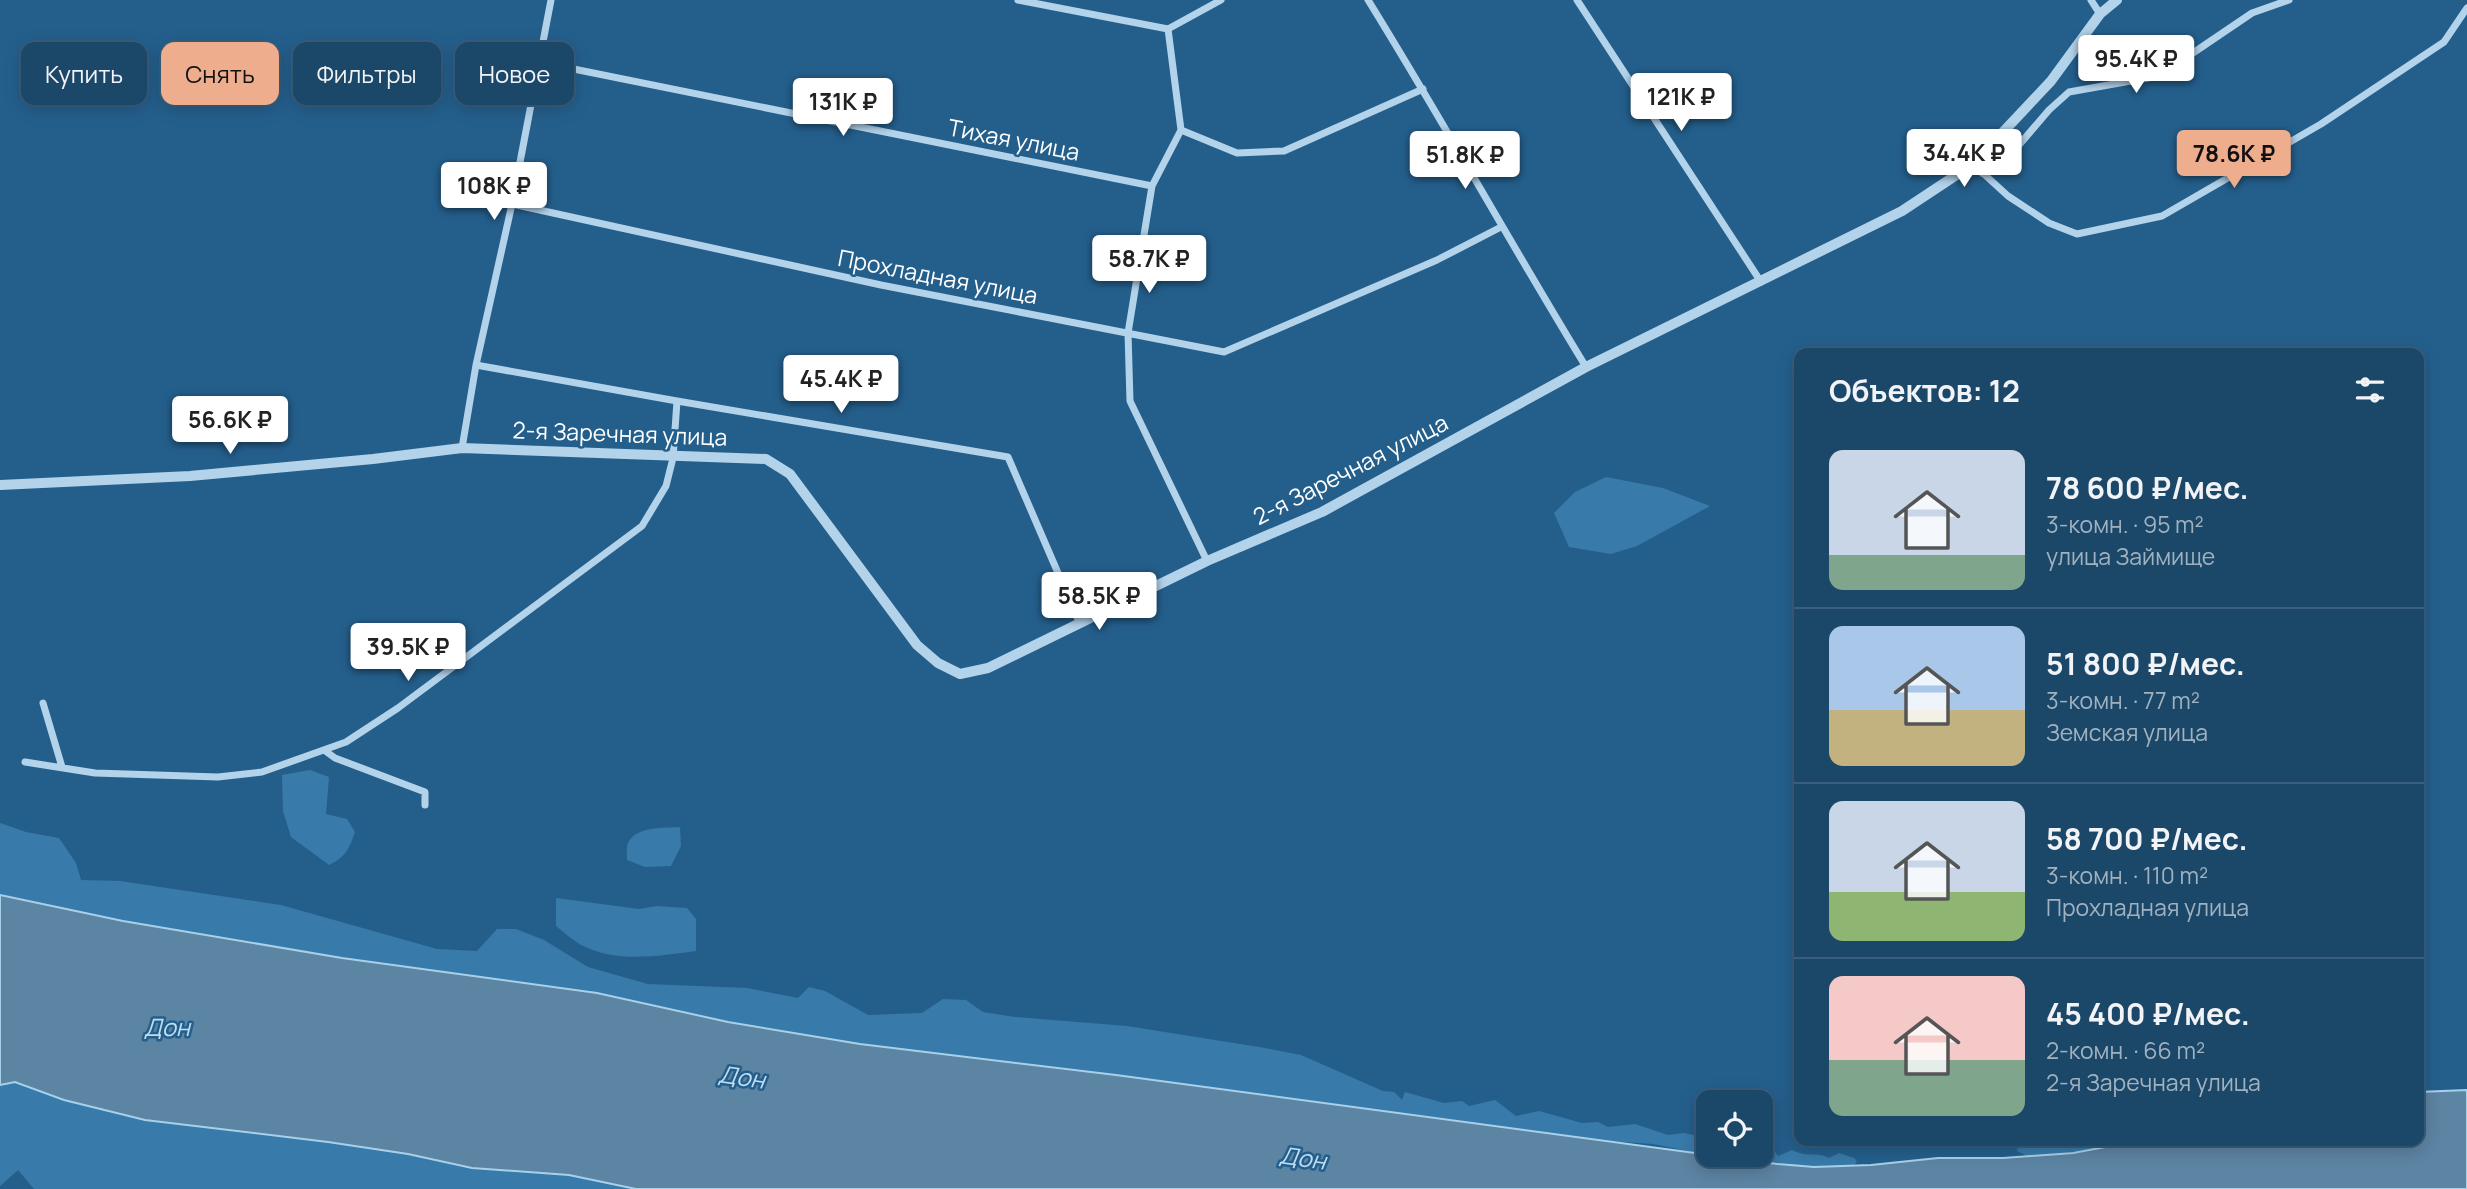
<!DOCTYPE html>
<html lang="ru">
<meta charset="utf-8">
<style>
:root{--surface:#1b4769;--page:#244e6f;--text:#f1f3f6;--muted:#a0b2c0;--line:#395f7d;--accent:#eead8d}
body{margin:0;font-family:Manrope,sans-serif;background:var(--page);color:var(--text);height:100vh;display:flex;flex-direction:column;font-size:26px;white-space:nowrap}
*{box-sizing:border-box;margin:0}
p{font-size:23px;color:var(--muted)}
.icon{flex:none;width:38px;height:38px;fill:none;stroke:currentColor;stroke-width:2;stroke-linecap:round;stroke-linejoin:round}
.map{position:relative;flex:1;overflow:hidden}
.side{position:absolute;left:1794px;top:348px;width:630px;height:798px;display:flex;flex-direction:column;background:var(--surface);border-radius:14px;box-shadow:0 4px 18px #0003,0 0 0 2px var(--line)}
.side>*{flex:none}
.banner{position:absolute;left:21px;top:42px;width:665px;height:63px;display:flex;gap:14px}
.controls{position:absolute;left:1696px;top:1090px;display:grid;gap:14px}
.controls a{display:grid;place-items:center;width:77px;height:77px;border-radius:14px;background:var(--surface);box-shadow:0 4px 18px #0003,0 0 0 2px var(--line);font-size:35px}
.price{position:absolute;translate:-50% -60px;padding:0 16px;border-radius:7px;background:#fff;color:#222;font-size:23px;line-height:46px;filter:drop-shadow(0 2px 4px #0008)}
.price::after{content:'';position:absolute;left:50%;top:42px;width:21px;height:16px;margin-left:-10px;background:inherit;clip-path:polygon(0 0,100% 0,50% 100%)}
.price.active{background:var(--accent);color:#111}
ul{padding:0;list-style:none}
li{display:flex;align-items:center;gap:21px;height:175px;padding:0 35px}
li+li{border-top:2px solid var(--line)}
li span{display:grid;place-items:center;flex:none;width:196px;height:140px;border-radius:14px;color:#555}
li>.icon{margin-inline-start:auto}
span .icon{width:84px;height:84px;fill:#fffc;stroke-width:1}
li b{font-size:30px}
h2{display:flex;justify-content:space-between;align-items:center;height:84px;padding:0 35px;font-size:30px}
.tag{padding:0 24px;border-radius:14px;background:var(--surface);box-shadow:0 4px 18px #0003,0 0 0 2px var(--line);font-size:24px;line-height:63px}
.tag.active{background:var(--accent);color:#111}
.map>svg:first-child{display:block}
.green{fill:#387aa9}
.water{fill:#5c84a3;stroke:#a7d0eb;stroke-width:2}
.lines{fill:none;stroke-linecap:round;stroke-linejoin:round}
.minor{stroke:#b3d3eb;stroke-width:7}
.tertiary{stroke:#b3d3eb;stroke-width:10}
.labels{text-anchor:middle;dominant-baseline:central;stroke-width:5;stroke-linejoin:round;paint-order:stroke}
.street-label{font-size:23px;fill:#fff;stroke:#245f8c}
.water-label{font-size:24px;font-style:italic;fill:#bfddf2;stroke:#245f8c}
</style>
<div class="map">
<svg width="2467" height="1189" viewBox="0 0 2467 1189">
<rect width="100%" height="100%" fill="#245f8c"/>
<path class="green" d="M1606 477 1663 488 1710 506 1637 546 1611 554 1569 547 1554 513 1575 492Z
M310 770 329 777 326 814 347 819 355 832C349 849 346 857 329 865L291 837 283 811 282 775Z
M0 823 26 832 59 838 76 863 81 880 120 881 281 905 437 949 477 951 497 929H516L544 940 588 967 648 984 747 988 798 998 809 987 825 991 868 1015 922 1013 943 999 966 1000 983 1012 1015 1017 1127 1026 1259 1047 1301 1055 1383 1091 1394 1092 1402 1100 1405 1092 1444 1103 1462 1101 1469 1106 1495 1100 1516 1116 1539 1111 1582 1123 1598 1122 1608 1127 1635 1124 1668 1135 1684 1133 1708 1138V1155L1653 1144 1591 1140 1116 1075 860 1044 728 1022 597 993 342 958 123 921 0 895Z
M680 827 681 846 671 866 645 867 627 860C627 856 626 847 628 843 635 826 666 828 680 827Z
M556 898 639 909 657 906 687 908 696 919V951C658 956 618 963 583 946 573 941 564 932 556 926Z
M15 1082 64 1100 145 1120 328 1142 408 1154 472 1168 569 1175 636 1189H34L18 1170 0 1186V1085Z
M2019 1141H2137L2087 1150 2042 1155 2027 1156 2017 1151Z
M1761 1146 1773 1149 1778 1156 1792 1150C1808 1158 1815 1151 1829 1158L1839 1153 1854 1158 1857 1161 1854 1166H1778L1708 1155H1760Z"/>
<path class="water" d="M0 895 123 921 342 958 597 993 728 1022 860 1044 1116 1075 1777 1164 1814 1167 1871 1165 1938 1158H2003L2073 1153 2138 1141H2418L2419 1092 2467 1090V1189H636L569 1175 472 1168 408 1154 328 1142 145 1120 64 1100 15 1082 0 1085Z"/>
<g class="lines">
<path class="minor" d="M1018 0 1168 29 1221 0
M1368 0C1443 121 1512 246 1586 367
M1577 0 1761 282
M2091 0 2100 14
M1168 29 1181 130 1152 186 1128 333 1130 401 1207 561
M539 62 1152 186
M1181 130 1237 153 1284 151 1423 89
M1973 164 2008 196 2049 223 2077 234 2162 216 2321 124 2444 42 2467 8
M1982 173 2007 159 2049 110 2069 92 2159 76 2252 13 2289 0
M512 204 881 285 1224 352 1437 260 1501 227
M476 365 677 401 1008 457 1080 624
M462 448 476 365 512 204 551 0
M43 703 62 767
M324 750 335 758 425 792V805
M25 762 95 773 218 777 262 772 346 742 398 708 642 526 666 486 673 458 677 401"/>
<path class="tertiary" d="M0 485 190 476 373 459 462 448 766 459 790 474 917 645 938 663 960 674 988 668 1207 561 1322 512 1586 367 1902 211 1973 164 2051 81 2100 14 2117 0"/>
</g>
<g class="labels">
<g class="street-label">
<text transform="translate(1014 139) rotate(11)">Тихая улица</text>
<text transform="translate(938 276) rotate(11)">Прохладная улица</text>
<text transform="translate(620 433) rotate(2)">2-я Заречная улица</text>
<text transform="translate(1350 469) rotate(-27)">2-я Заречная улица</text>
</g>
<g class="water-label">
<text x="167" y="1026">Дон</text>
<text transform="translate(742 1076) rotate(8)">Дон</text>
<text transform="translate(1303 1157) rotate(8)">Дон</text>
</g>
</g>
</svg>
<div class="controls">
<a><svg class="icon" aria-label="locate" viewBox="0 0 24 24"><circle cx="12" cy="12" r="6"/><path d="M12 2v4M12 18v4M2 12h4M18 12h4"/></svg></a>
</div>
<b class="price" style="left:2136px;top:95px">95.4K ₽</b>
<b class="price" style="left:1681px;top:133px">121K ₽</b>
<b class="price" style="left:843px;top:138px">131K ₽</b>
<b class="price" style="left:1964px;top:189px">34.4K ₽</b>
<b class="price active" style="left:2234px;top:190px">78.6K ₽</b>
<b class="price" style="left:1465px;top:191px">51.8K ₽</b>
<b class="price" style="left:494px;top:222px">108K ₽</b>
<b class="price" style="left:1149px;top:295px">58.7K ₽</b>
<b class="price" style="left:841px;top:415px">45.4K ₽</b>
<b class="price" style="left:230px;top:456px">56.6K ₽</b>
<b class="price" style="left:1099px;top:632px">58.5K ₽</b>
<b class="price" style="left:408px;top:683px">39.5K ₽</b>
<div class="banner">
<a class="tag">Купить</a>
<a class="tag active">Снять</a>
<a class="tag">Фильтры</a>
<a class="tag">Новое</a>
</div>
<section class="side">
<h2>Объектов: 12<svg class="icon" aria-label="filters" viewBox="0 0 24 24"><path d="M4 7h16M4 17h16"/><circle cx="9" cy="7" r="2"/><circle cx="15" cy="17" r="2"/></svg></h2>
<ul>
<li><span style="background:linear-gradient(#c9d6e8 75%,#7fa58c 0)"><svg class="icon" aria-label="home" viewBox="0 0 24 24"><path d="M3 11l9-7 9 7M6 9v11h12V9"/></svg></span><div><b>78 600 ₽/мес.</b><p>3-комн. · 95 m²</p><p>улица Займище</p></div></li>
<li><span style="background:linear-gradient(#a9c7e8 60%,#c2b280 0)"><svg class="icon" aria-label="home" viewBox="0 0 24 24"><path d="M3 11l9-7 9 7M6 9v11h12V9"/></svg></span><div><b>51 800 ₽/мес.</b><p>3-комн. · 77 m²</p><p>Земская улица</p></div></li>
<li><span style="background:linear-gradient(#c9d6e8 65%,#8fb573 0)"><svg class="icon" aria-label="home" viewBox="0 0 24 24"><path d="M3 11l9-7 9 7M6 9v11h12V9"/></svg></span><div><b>58 700 ₽/мес.</b><p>3-комн. · 110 m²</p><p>Прохладная улица</p></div></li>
<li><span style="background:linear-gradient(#f6c9c9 60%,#7fa58c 0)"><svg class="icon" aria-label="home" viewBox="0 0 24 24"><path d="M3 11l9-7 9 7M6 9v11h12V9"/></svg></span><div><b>45 400 ₽/мес.</b><p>2-комн. · 66 m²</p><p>2-я Заречная улица</p></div></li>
</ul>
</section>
</div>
